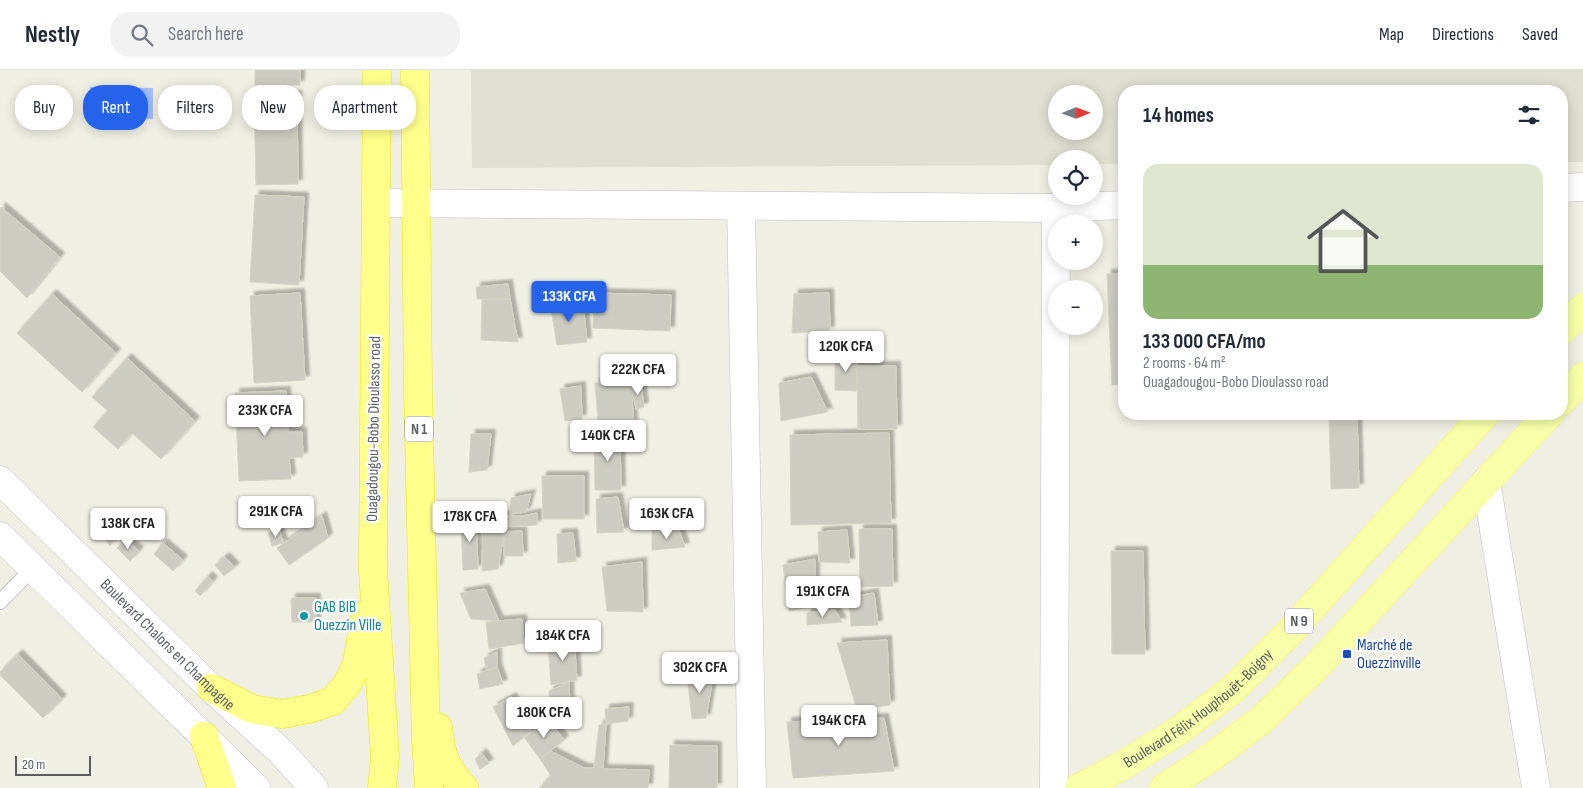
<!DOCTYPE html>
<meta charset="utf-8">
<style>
:root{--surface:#fff;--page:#f2f2f3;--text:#1f2937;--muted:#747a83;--line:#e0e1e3;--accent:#2563eb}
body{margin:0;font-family:"Sofia Sans Condensed",sans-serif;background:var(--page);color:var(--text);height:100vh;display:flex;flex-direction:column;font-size:19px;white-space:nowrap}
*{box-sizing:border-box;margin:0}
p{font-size:16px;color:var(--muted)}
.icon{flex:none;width:28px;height:28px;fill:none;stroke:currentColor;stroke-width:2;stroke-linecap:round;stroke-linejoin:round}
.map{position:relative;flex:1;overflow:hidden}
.side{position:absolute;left:1118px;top:15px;width:450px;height:335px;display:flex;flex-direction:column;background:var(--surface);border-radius:20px;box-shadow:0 2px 12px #0003}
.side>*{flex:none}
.banner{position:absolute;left:15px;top:15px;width:475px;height:45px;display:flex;gap:10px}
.needle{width:32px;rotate:89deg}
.controls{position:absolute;left:1048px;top:15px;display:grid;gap:10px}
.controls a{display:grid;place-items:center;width:55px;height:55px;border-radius:50%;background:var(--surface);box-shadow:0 2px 12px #0003;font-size:25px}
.scale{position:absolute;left:15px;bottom:12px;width:76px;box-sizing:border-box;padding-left:5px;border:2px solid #5b5d65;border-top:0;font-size:14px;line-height:18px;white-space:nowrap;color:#5b5d65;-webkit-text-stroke:4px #fff;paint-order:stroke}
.price{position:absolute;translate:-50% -42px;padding:0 11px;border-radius:5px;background:#fff;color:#222;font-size:16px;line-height:32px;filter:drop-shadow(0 1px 2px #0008)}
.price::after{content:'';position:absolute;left:50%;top:30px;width:15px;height:11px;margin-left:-8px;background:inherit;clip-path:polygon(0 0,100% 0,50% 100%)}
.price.on{background:var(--accent);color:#fff}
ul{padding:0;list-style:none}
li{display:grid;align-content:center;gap:10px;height:265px;padding:0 25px}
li+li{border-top:1px solid var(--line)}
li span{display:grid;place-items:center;height:155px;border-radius:15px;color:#555}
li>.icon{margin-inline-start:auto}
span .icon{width:90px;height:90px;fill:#fffc;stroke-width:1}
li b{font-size:21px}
h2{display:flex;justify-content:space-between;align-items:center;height:60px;padding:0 25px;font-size:21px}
.tag{padding:0 18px;border-radius:20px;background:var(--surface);box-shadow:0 2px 12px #0003;font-size:18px;line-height:45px}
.tag.on{background:var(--accent);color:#fff}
header{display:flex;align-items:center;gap:30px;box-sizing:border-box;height:70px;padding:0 25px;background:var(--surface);border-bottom:1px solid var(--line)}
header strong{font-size:24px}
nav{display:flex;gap:28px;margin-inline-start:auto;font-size:18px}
.search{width:350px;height:45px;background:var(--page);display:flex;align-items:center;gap:12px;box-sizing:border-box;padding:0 18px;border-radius:20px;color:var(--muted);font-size:19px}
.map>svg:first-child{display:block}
.education{fill:#dfe0d2;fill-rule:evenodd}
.water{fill:#a4c0ff}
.building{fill:#cdccc2;stroke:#d5d4c1;filter:url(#shadow)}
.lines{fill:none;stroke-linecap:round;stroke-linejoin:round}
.lane-casing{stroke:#bdbfc6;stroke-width:16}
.street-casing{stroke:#bdbfc6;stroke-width:29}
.secondary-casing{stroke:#c0c1ca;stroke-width:29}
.primary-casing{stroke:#fef94d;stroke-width:29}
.highway-casing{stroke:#f3e300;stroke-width:29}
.lane{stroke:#fff;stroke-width:14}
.street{stroke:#fff;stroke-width:28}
.secondary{stroke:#fff;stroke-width:28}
.primary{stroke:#f7ffa9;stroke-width:28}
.highway{stroke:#ffff8b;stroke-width:28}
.culture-dot{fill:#0f9aa8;stroke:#fff;stroke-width:2}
.transit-dot{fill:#1a4fb4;stroke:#fff;stroke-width:2}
.labels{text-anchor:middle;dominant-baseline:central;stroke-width:4.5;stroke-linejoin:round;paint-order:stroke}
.shield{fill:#fff;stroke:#8c8e93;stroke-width:1}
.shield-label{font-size:15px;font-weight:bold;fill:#5b5d65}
.street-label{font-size:16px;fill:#5b5d65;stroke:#fff}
.culture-label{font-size:16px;fill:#0d838f;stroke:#fff;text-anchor:start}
.transit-label{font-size:16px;fill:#164399;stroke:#fff;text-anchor:start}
</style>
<header>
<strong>Nestly</strong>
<div class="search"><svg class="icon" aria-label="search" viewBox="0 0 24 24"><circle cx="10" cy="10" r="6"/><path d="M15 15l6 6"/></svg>Search here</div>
<nav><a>Map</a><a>Directions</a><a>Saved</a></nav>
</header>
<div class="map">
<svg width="1583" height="718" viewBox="0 0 1583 718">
<defs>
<filter id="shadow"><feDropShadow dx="4.5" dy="-4.5" stdDeviation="1" flood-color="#0004"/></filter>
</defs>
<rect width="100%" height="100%" fill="#efefe3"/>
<path class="education" d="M471 0H1583V92H1561V21H1124V94H1094V89H1056V95L472 98ZM1056 24H1094V61H1056Z"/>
<path class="water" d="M90 17 153 18V49L89 48Z"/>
<path class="building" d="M255 0H300V15H255Z
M297 25 298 114 256 115 254 26Z
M255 125 304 127 299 215 250 212Z
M1 137 60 187 27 228 0 201V139Z
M1107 204H1124V314L1112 315Z
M508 214 510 229H477L476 217Z
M300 223 305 310 254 313 250 226Z
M594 223 671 225 670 261 593 258Z
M829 223 830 261 792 263 794 224Z
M52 224 116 283 82 322 17 263Z
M482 229H510L518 272 481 270Z
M550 233H583L587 272 557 275Z
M857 285V321L835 320V286Z
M127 288 195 351 161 389 132 363 118 379 93 357 108 341 92 327Z
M857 296H896L897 359H858Z
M811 307 828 342 781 351 779 313Z
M595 313H632L633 354 598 351Z
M641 314 644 337 636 339 632 317Z
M581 316 582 349 565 351 560 319Z
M286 321 288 362H302L303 387 289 388 291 409 239 411 235 323Z
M1329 344H1357L1359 418 1331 419Z
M889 363 891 453 791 455 790 365Z
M471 364H491L487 400 469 402Z
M620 364 621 420H595L594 365Z
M542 406H584V449H543Z
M531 424 526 442 510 444 511 428Z
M618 427 624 462 597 463 596 429Z
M537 443V455L494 457 492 445 523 446Z
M476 445 478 499 463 500 461 449Z
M322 446 328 468 289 495 277 478Z
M118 453V465L110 476 101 463Z
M505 456 498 499 482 501 483 458Z
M279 459 283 473 272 476 268 463Z
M859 459H892L893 516 860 517Z
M652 460H679L685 477 652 480Z
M847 460 850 493 819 492 818 462Z
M522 461 523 486H504V462Z
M573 463 576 491 558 493 557 464Z
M125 469 139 481 130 491 117 478Z
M163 473 183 490 173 501 154 484Z
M1111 481H1143L1145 584H1112Z
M225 487 235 497 224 506 215 495Z
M815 489V536L789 541 783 495Z
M642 492 643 542 607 541 602 497Z
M208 506 213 511 200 526 195 521Z
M485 519 499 551 471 549 460 523Z
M874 523 878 555 851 556 849 527Z
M291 528H316V552H292Z
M835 540 842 552 807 555V543Z
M522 549 524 573 489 579 486 552Z
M574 567 577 610 551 615 548 575Z
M887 570 890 635 857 640 837 573Z
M497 582V597L487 601 484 588Z
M18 584 62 629 43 648 0 605V602Z
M497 597 503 614 480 619 477 604Z
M714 601 706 648 692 649 687 606Z
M569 612 570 636 550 639 549 621Z
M512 627 531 661 513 676 493 637Z
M629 637 628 651 606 654 605 639Z
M884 648 894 701 793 708 787 652Z
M550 651 564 670 540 689 524 667Z
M606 654 603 699 649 700 648 718H539L551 706 540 689 550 681 584 698H594L599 655Z
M670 675 717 676V718H669Z
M482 683 489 693 480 699 475 689Z"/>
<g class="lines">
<g class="lane-casing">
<path id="lane" d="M0 532 33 498"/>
</g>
<g class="street-casing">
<path id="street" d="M1561 118 1583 117
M377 133 1056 138 1124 135
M741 136 752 718
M1486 411 1536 718
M1054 718 1056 138"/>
</g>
<g class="secondary-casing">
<g id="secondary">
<path id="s1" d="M0 410 211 618 280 681 314 718"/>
<path d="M0 466 256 718"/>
</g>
</g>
<g class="primary-casing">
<g id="primary">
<path d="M1561 261 1583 238"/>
<path d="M1561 331 1583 307"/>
<path id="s2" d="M1079 718 1120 697 1181 659 1233 619 1290 562 1485 344"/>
<path d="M1164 718 1213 686 1260 651 1315 598 1549 344"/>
</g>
</g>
<g class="highway-casing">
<path id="highway" d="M377 0 373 499 385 687 382 718
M415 0 418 320 426 669 429 718
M211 618 252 639 282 644 309 639 333 631 348 613 357 594 365 545
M438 657C442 687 444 695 464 718
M204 666 222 718"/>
</g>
<use href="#lane" class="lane"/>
<use href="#street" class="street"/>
<use href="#secondary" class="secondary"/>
<use href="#primary" class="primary"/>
<use href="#highway" class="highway"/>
</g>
<circle class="culture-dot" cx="304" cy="546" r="5"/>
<rect class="transit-dot" x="1342" y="579" width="10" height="10" rx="2.5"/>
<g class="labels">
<g class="shield">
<rect x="405" y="346.5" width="28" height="25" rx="4"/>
<rect x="1285" y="538.5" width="28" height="25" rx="4"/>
</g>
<g class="shield-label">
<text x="419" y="359">N 1</text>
<text x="1299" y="551">N 9</text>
</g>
<g class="street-label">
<text transform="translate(374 359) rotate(-89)">Ouagadougou-Bobo Dioulasso road</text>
<text stroke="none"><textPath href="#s1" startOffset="235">Boulevard Chalons en Champagne</textPath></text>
<text stroke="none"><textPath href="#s2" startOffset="144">Boulevard Félix Houphouët-Boigny</textPath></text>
</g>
<g class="culture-label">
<text x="314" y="537">GAB BIB<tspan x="314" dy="18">Ouezzin Ville</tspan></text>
</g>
<g class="transit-label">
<text x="1357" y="575">Marché de<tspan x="1357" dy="18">Ouezzinville</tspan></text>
</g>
</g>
</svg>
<div class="controls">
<a><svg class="needle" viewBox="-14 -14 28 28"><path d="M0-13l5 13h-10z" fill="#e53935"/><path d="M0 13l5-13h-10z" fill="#747a83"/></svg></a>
<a><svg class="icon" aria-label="locate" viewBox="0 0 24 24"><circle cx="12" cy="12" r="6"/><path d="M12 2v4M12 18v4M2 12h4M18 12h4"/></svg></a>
<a>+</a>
<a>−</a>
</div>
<div class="scale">20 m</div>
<b class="price on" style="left:569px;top:253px">133K CFA</b>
<b class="price" style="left:846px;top:303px">120K CFA</b>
<b class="price" style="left:638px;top:326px">222K CFA</b>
<b class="price" style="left:265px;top:367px">233K CFA</b>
<b class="price" style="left:608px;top:392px">140K CFA</b>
<b class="price" style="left:276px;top:468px">291K CFA</b>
<b class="price" style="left:667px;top:470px">163K CFA</b>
<b class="price" style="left:470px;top:473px">178K CFA</b>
<b class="price" style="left:128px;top:480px">138K CFA</b>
<b class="price" style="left:823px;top:548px">191K CFA</b>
<b class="price" style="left:563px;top:592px">184K CFA</b>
<b class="price" style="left:700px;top:624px">302K CFA</b>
<b class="price" style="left:544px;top:669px">180K CFA</b>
<b class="price" style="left:839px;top:677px">194K CFA</b>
<div class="banner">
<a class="tag">Buy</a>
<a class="tag on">Rent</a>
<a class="tag">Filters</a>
<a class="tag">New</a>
<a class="tag">Apartment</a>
</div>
<section class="side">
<h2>14 homes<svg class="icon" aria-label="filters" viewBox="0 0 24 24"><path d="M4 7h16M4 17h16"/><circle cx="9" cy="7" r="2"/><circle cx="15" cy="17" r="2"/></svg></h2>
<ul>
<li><span style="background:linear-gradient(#dfe7d0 65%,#8fb573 0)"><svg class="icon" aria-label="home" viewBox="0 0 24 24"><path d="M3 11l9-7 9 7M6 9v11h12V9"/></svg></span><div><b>133 000 CFA/mo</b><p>2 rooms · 64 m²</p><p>Ouagadougou-Bobo Dioulasso road</p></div></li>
</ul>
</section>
</div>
